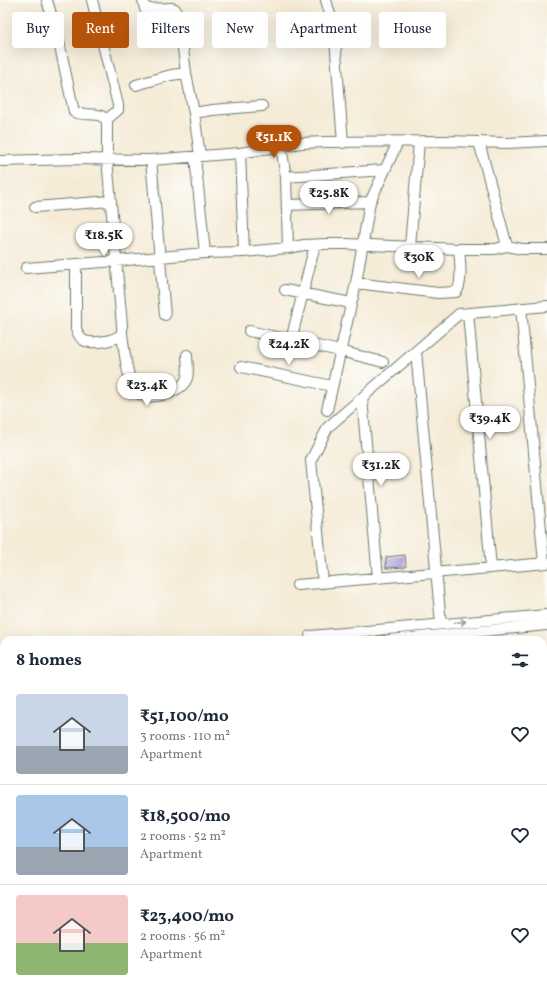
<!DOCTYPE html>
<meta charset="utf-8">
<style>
:root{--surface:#fff;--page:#f6f6f7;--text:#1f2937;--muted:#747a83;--line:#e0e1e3;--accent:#b45309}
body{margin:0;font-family:Vollkorn,serif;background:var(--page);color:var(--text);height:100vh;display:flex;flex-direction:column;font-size:15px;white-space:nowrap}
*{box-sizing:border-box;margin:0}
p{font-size:13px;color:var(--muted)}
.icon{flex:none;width:22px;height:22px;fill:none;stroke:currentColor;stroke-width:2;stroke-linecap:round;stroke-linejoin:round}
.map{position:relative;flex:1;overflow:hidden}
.panel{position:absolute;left:0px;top:636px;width:547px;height:356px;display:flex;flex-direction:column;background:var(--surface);border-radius:12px 12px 0 0;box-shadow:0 4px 16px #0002}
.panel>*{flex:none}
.hud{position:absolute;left:12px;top:12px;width:523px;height:36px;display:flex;gap:8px}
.price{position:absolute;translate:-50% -34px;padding:0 9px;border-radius:14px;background:#fff;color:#222;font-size:13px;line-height:26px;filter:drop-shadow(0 1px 2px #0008)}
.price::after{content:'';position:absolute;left:50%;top:24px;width:12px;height:9px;margin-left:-6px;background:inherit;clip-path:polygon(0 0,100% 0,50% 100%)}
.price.current{background:var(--accent);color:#fff}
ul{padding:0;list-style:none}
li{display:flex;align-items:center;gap:12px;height:100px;padding:0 16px}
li+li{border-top:1px solid var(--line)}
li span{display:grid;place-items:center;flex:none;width:112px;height:80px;border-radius:4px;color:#555}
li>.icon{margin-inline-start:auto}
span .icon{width:48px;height:48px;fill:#fffc;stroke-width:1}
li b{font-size:17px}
h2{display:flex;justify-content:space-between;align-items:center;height:48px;padding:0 16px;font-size:17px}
.pill{padding:0 14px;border-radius:4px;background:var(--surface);box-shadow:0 4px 16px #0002;font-size:14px;line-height:36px}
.pill.current{background:var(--accent);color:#fff}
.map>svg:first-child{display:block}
.building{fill:url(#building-back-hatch)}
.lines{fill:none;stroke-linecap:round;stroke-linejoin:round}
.minor-casing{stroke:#6a7a6d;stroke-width:12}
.secondary-casing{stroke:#6a7a6d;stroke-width:16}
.trunk-casing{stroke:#6a7a6d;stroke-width:18}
.minor{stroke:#fff;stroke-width:10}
.secondary{stroke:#fff;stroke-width:14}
.trunk{stroke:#fff;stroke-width:16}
.oneway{stroke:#8f9e9a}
</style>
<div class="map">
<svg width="547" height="992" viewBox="0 0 547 992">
<defs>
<pattern id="building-back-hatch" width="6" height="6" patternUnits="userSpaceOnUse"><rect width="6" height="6" fill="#af9cdf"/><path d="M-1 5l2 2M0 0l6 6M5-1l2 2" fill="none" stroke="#8e80b6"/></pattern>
</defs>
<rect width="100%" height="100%" fill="#fdfcf7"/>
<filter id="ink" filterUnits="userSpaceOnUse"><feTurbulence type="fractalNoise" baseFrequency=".025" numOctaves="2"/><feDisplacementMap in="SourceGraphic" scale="8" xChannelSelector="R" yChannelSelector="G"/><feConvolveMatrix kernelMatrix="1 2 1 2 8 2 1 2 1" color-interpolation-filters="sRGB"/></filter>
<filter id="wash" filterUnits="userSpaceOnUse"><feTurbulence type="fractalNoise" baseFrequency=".012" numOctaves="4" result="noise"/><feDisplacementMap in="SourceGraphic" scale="16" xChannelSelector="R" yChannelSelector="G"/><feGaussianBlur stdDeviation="0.9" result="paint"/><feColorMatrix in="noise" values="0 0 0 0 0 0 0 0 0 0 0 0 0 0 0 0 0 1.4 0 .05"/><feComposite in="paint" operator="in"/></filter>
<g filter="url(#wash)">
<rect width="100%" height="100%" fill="#f5ebd7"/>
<g id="blocks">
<path class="building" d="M405 555 406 567 386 568V557Z"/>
</g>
</g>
<g filter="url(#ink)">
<use href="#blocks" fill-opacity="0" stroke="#6a7a6d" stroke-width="1"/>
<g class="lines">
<g class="minor-casing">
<path id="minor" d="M47 0 59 42 74 112C84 117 100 110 107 121V159L122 325V334C114 341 92 345 83 340 79 337 78 333 76 329V264
M92 0 118 105V110L106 120
M143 0 145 9 172 8 175 9 176 11 182 41 186 73 194 113 200 156
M326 0 333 25 335 39 343 143
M136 85 171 75 186 73
M194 113 212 110 262 106
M479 142 507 246
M281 146 286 177 288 248
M240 153 244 252
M195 157 205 253
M151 160 165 315
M0 161 75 159 151 160 240 153 301 143 326 142 448 141 507 143 547 141
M286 177 384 170
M287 205 370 202
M35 207 111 201
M410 246 419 142
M26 268 116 261 205 253 244 252 288 248 304 245 326 244H347L459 249H495L507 246 522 249H547
M356 283 438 293 456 292C463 285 460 260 459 249
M285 290 351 303
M521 308 544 563
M468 313 491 568
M249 331 340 351 383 362
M122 334C124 348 127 380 135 390 145 403 177 394 185 382 190 375 187 363 187 355
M291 340 315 245
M416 351 441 624
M241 367 332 386
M362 398 378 578
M327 410 356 283 370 202 398 142
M323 583 311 460 328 427 459 314 547 306
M297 585 547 563
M310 640V636L547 615
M388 640 547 625
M0 718 4 717
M543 720 547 719
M543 787 547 786
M543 894 547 893
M213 988V992"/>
</g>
<g class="secondary-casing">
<path id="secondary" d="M507 992 547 988"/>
</g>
<g class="trunk-casing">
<path id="trunk" d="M0 797 4 804
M0 818 4 825
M116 988 120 992
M132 988 136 992"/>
</g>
<use href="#minor" class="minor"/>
<use href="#secondary" class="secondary"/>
<use href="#trunk" class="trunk"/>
</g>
<defs><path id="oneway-shaft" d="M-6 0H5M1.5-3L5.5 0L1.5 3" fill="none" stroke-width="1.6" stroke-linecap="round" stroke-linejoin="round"/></defs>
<use class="oneway" href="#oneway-shaft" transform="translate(460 622) rotate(-5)"/>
</g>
</svg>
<b class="price current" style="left:274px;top:159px">₹51.1K</b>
<b class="price" style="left:329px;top:215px">₹25.8K</b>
<b class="price" style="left:104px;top:257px">₹18.5K</b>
<b class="price" style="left:419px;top:279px">₹30K</b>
<b class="price" style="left:289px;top:366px">₹24.2K</b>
<b class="price" style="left:147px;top:407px">₹23.4K</b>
<b class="price" style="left:490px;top:440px">₹39.4K</b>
<b class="price" style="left:381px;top:487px">₹31.2K</b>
<div class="hud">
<a class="pill">Buy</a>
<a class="pill current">Rent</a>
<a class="pill">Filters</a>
<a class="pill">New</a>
<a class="pill">Apartment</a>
<a class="pill">House</a>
</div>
<section class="panel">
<h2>8 homes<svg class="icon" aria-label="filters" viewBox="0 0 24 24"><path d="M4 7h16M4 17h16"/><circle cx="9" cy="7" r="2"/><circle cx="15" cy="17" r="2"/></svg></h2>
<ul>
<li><span style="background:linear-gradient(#c9d6e8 65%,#9aa5b1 0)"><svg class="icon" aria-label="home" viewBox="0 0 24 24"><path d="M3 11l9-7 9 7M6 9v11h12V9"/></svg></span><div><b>₹51,100/mo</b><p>3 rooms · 110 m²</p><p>Apartment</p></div><svg class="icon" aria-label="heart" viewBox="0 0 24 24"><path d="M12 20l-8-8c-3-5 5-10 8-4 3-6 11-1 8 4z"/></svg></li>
<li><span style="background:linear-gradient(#a9c7e8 65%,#9aa5b1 0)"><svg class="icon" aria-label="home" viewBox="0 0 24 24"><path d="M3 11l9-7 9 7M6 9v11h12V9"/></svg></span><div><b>₹18,500/mo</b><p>2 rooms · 52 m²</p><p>Apartment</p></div><svg class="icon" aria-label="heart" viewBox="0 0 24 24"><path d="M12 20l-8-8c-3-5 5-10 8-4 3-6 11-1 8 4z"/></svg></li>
<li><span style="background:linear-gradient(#f6c9c9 60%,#8fb573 0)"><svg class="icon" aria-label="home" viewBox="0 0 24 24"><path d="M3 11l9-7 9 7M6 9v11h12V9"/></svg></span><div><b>₹23,400/mo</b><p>2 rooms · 56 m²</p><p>Apartment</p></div><svg class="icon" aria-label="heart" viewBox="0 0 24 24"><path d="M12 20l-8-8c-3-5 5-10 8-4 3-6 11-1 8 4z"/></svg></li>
</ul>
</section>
</div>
